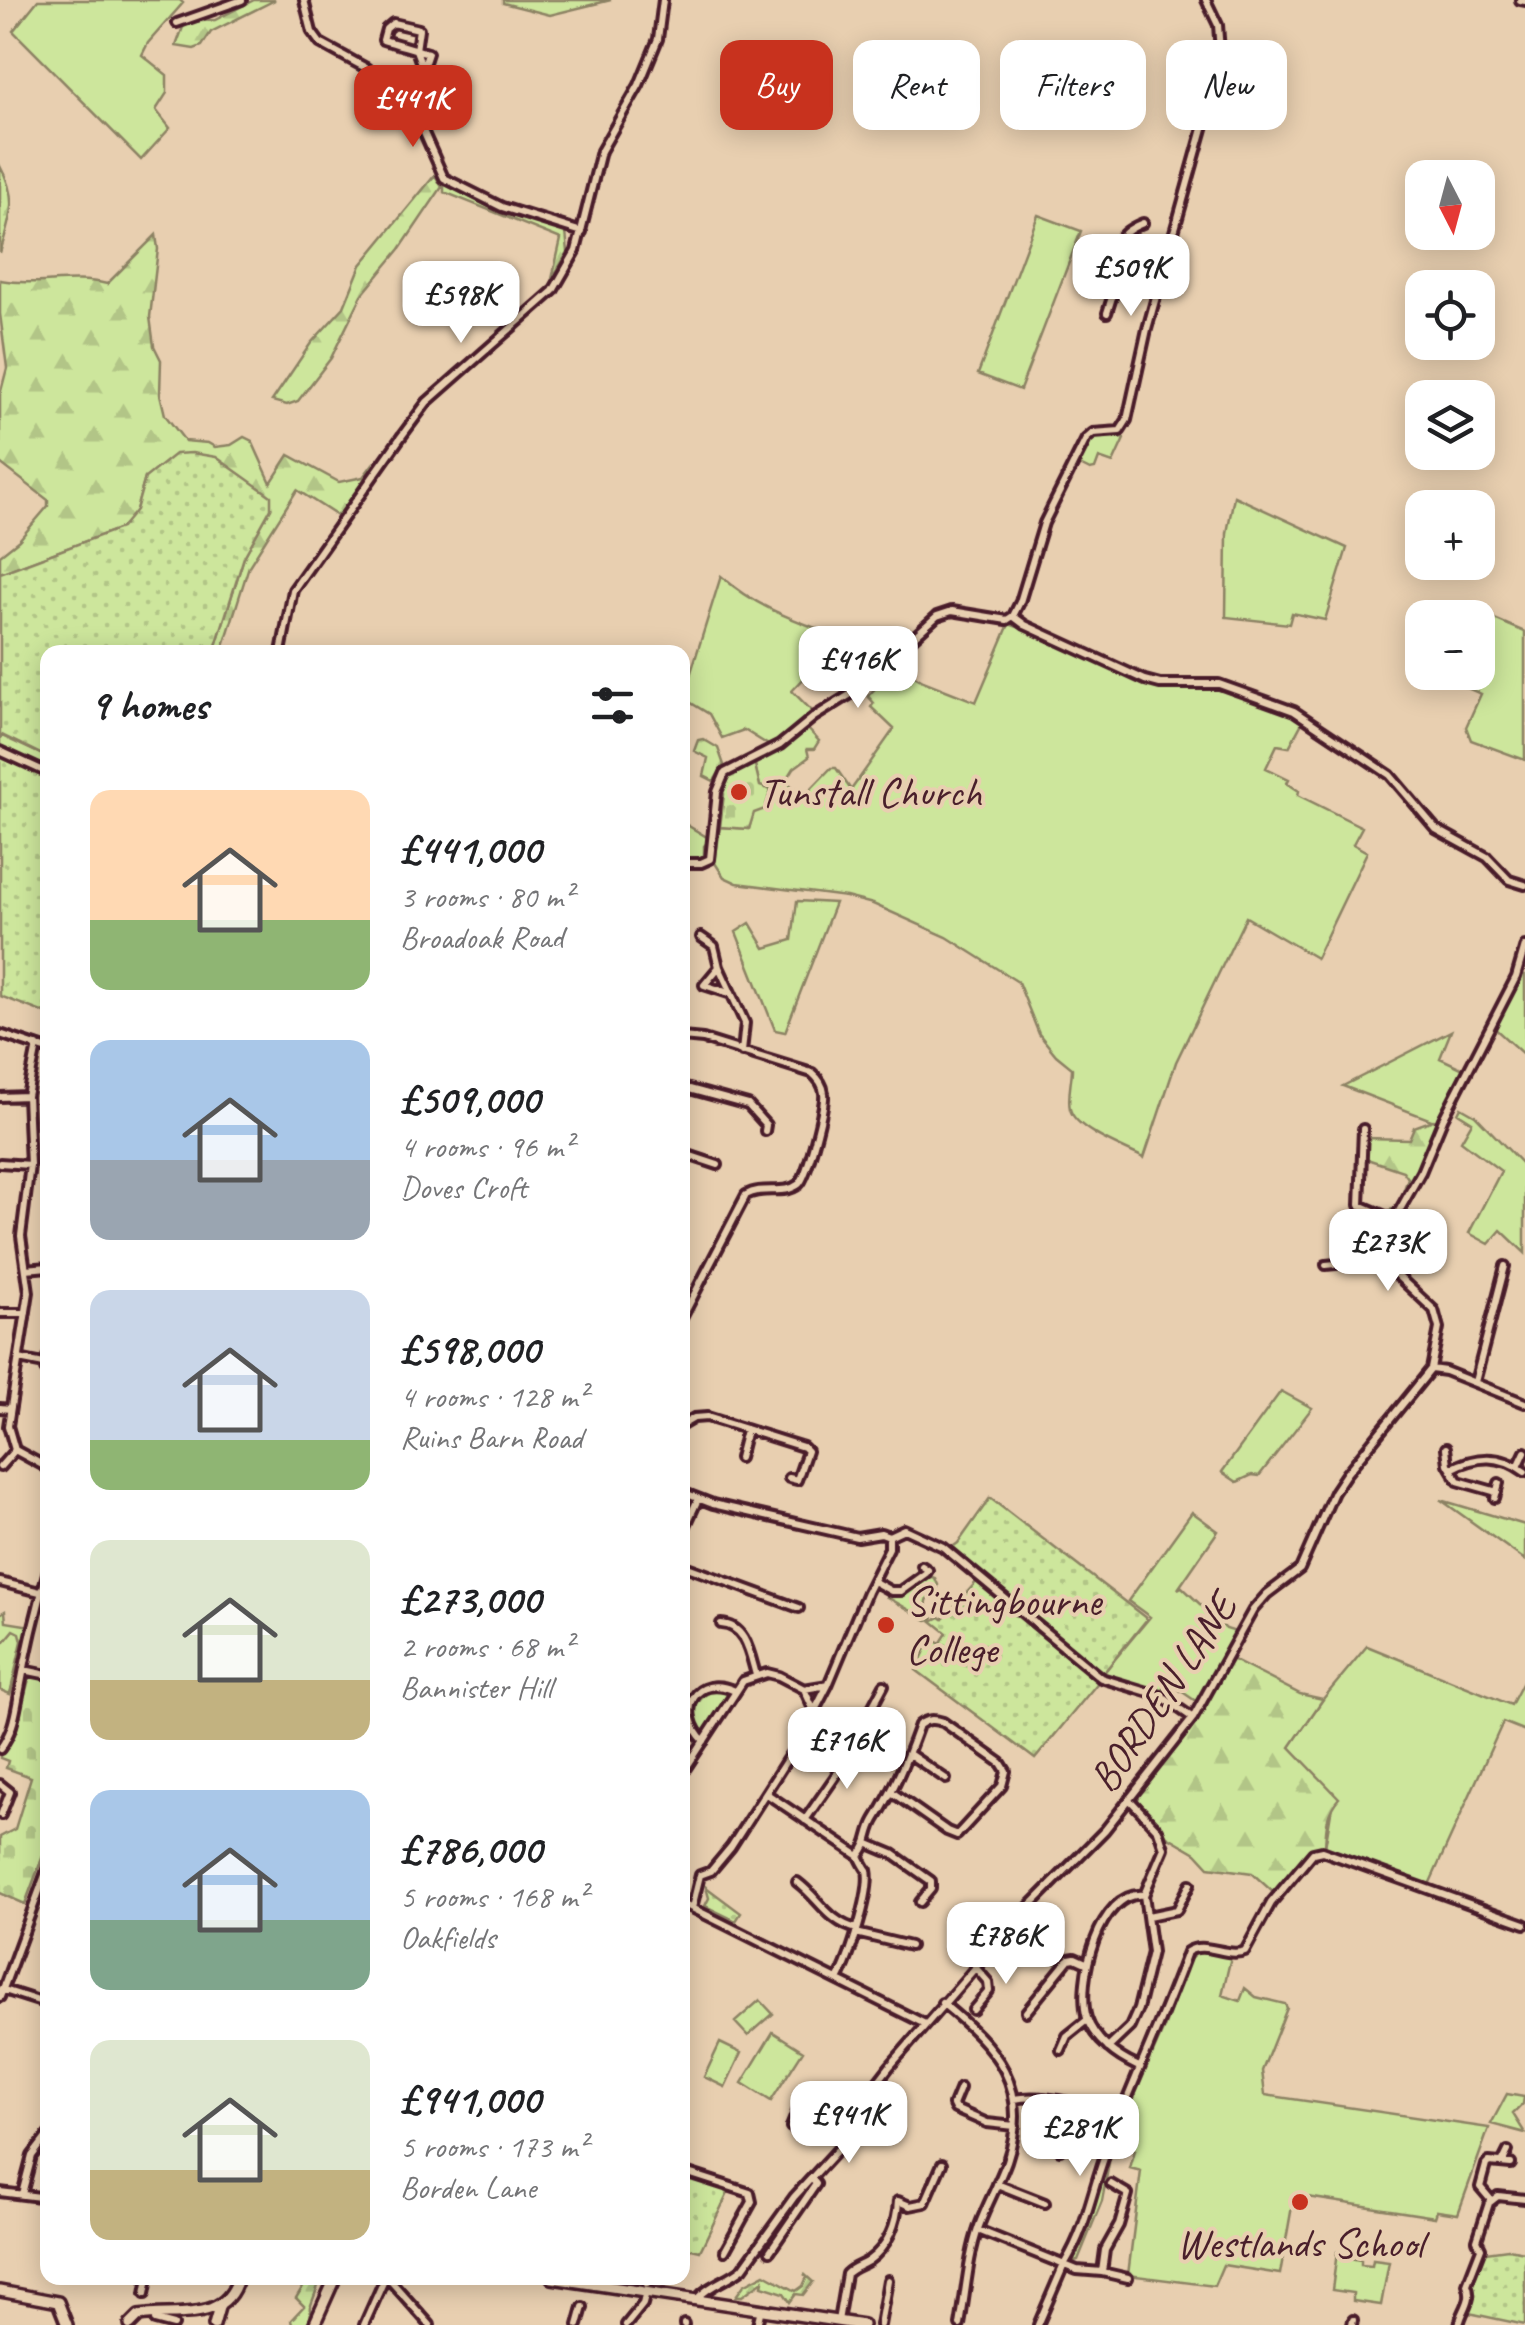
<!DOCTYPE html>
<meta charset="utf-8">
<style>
:root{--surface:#fff;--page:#f2f2f2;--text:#202124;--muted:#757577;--accent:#c8321e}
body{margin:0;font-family:Caveat,sans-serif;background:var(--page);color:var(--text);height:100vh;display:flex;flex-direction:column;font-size:38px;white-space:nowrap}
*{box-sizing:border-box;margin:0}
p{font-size:32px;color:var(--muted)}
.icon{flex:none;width:55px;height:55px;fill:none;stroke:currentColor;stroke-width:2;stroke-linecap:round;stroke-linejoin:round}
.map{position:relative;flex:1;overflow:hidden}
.sheet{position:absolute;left:40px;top:645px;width:650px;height:1640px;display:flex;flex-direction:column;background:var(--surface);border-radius:20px;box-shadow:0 5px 25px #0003}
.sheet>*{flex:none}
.banner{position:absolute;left:720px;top:40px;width:655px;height:90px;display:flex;gap:20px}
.needle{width:65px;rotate:174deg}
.controls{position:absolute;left:1405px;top:160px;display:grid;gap:20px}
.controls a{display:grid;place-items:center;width:90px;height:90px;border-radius:20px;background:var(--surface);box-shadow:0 5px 25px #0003;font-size:50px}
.price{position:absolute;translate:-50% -85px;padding:0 22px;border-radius:20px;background:#fff;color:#222;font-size:32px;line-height:65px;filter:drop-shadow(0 2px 5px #0008)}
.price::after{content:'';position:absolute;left:50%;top:60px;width:30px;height:22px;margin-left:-15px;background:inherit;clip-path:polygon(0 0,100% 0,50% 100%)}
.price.on{background:var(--accent);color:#fff}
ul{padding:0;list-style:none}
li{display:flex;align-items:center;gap:30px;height:250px;padding:0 50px}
li span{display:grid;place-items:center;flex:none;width:280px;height:200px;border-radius:20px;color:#555}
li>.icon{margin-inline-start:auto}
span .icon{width:120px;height:120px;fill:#fffc;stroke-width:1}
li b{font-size:42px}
h2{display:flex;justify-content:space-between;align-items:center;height:120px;padding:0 50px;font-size:42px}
.pill{padding:0 35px;border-radius:20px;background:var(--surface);box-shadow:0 5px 25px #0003;font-size:35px;line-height:90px}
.pill.on{background:var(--accent);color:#fff}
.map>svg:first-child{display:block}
.grass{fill:#cde69c;stroke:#8c8264;stroke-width:2.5}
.forest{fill:url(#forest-firs);stroke:#8c8264;stroke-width:2.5}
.cemetery{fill:url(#cemetery-stones);stroke:#8c8264;stroke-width:2.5}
.park{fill:url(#park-dots);stroke:#8c8264;stroke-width:2.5}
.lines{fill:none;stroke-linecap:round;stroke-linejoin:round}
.minor-casing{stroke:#4a1f2b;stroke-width:14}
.major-casing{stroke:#4a1f2b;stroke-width:16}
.minor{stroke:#e8cfb0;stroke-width:6}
.major{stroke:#e8cfb0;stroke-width:9}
.poi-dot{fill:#c8321e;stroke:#e8cfb0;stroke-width:4}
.labels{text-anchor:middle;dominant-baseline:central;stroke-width:8;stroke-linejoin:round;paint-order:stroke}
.poi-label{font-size:42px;fill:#4a1f2b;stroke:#e8cfb0;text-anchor:start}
.street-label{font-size:42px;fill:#4a1f2b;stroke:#e8cfb0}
</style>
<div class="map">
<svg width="1525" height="2325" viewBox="0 0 1525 2325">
<defs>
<pattern id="forest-firs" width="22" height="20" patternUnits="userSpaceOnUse" patternTransform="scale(2.5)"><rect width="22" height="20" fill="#cde69c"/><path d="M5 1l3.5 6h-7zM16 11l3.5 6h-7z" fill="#b2c587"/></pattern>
<pattern id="cemetery-stones" width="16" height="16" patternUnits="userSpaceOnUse" patternTransform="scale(2.5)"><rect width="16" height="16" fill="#cde69c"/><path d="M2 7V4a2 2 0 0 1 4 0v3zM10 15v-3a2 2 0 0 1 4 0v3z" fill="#b2c587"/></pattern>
<pattern id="park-dots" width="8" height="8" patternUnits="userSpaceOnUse" patternTransform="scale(2.5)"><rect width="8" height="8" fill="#cde69c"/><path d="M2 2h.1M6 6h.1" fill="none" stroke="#b2c587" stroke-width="1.8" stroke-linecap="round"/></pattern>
</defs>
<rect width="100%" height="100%" fill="#e8cfb0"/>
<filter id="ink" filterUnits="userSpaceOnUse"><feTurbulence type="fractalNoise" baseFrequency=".01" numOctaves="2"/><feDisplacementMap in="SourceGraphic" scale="20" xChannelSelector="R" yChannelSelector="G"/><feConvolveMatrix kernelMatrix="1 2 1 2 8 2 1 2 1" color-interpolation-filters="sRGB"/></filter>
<g filter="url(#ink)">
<path class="grass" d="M38 0H180L183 3 148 43 142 55 167 75V93L156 110 170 128 141 160 13 31Z
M503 0H611L550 15 503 3Z
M1038 215 1081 231 1020 390 978 374Z
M1110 434 1124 439 1113 463 1099 458 1095 469 1090 470 1078 464C1085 446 1090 437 1110 434Z
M1234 496 1347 548 1325 620 1292 613 1289 624 1226 617 1227 533Z
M721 576C760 610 795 620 842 638L792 691 813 712 770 746 744 730 722 738 709 714 683 698Z
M1457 603 1525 632V760L1471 740 1466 727 1481 694 1440 676V673L1478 672V618L1453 617Z
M1009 624 1059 641 1138 679 1223 688 1274 705 1304 719 1289 747 1277 745 1266 768 1289 779 1287 783 1299 791 1298 795 1362 827 1353 844 1367 852 1316 958 1246 917 1176 1062 1144 1158C1124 1148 1075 1130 1070 1109 1067 1096 1072 1081 1072 1068L1056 1055 1039 1034 1018 982 947 937 873 904 846 897 737 883 724 877 715 863 720 827 749 829 760 786 754 761 806 727 819 741 814 749H807L809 757 794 768 786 781 803 797 831 768H836L851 790 894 729 871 707 874 703 868 696 894 669 901 668 923 681 976 702Z
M682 822 710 839 704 846V859L683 860Z
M797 901 835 903 785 1032 775 1030 736 932 750 923 765 948 792 940Z
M1521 974 1525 975V1056L1492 1026Z
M1451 1031 1440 1058 1468 1071 1439 1123 1343 1086Z
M1461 1107 1475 1115 1525 1167V1253L1501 1230 1489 1244 1469 1233 1501 1171 1461 1141 1472 1122 1458 1113Z
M1281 1391 1312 1408 1259 1476 1252 1475 1237 1482 1222 1472Z
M1441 1500 1525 1525V1560Z
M1192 1512 1218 1531 1178 1589 1182 1587 1226 1629 1236 1632 1197 1702 1168 1682 1162 1692 1101 1676 1150 1617 1128 1601Z
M928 1576 935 1578 938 1585 937 1593 928 1598C924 1608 929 1611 933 1619L927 1620 887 1597Z
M14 1630 27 1633 10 1694 0 1690V1647Z
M1367 1646 1511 1705 1525 1678V1731L1503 1722 1428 1887 1325 1847 1332 1806 1290 1747 1323 1699Z
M712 1691 732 1692 702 1738C693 1718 690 1702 712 1691Z
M1200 1950 1231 1957 1222 1995 1240 2001 1245 1988 1256 1997 1285 2004 1287 2008 1262 2071 1265 2095 1489 2128 1458 2214 1437 2211 1435 2217 1294 2195 1280 2274 1223 2265 1214 2286 1128 2275 1141 2171 1130 2168 1135 2150 1113 2146 1164 2028 1189 1960Z
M760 2000 773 2014 748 2036 735 2022Z
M773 2032 803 2051 771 2101 742 2083Z
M720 2043 741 2053 725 2087 704 2077Z
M1507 2094 1524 2097 1523 2104 1513 2114 1525 2133 1491 2124Z
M1337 2252 1349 2254 1348 2258 1361 2260V2265L1372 2266 1373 2260 1389 2262 1381 2305 1353 2301V2293L1332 2290Z"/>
<path class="forest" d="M254 0H275L211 32 202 46 194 49 176 46 183 27 188 22 215 20Z
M0 166C19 200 10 218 0 253Z
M435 175 442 187 400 249 362 295 331 358 298 401 287 405 272 401 311 343 344 307 361 265Z
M444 184 497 211 566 232 568 252 552 279 561 239 444 192Z
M156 235 158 249 150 317 154 346 161 360 160 394 165 415 185 441 208 443 215 447 231 445 244 437 252 441 271 483 289 455 339 482 363 477 372 465 371 475 339 517 297 490 249 566 222 652H214L244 557 271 508 145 478 135 513 121 528 0 573V555L19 540 48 506V500L0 463V395L7 368 0 314V280C38 287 69 275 107 284Z
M0 735 47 757V769L0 746Z
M703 739 718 748 724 765 714 781 704 776 708 758 694 751 698 740Z
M1433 1120 1440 1123 1421 1172 1392 1219 1387 1212 1399 1204 1408 1178 1403 1171 1364 1158 1365 1138 1409 1139 1414 1127Z
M5 1611 6 1622 31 1626 10 1694 22 1641 20 1633 14 1630 0 1647V1614Z
M1231 1659 1300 1694 1323 1699 1290 1747 1339 1798C1326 1812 1326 1828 1325 1847L1312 1849 1275 1894 1252 1873 1209 1867 1196 1853 1167 1836 1138 1800 1140 1792 1190 1731Z
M1109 2163 1102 2201 1078 2260 1074 2261 1073 2255 1092 2217 1105 2166Z
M765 2274 796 2291 803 2286 807 2277 804 2274 813 2282 803 2295 796 2294 790 2302 784 2293 762 2286 763 2281 742 2296H736L744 2285Z
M308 2278H321L311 2305 310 2324 292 2325 291 2320 304 2306 296 2298Z"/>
<path class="cemetery" d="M754 761 760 786 771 790 765 809 754 813 749 829 720 827 724 794 721 792 725 777Z
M30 1675 47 1680V1845L25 1904 0 1893V1837L15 1829 31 1777 6 1768 8 1761 0 1758V1748L16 1730Z"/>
<path class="park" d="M192 453 216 457 271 496V508L244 557 214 652H48L47 757 0 734V573L121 528 136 510 145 478 175 454Z
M0 753 47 776V1014L0 996Z
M990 1498 1147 1619 1101 1676 951 1548 958 1543Z
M979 1579 1100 1680 1035 1759 916 1670 931 1638 940 1644 947 1633 932 1621 940 1617 943 1619Z
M706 1887 741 1913 736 1921 705 1906 709 1898Z
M683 2175 730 2189 700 2251 683 2247Z
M1508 2249 1525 2252V2325L1469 2313 1475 2267 1484 2250 1486 2252Z"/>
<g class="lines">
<g class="minor-casing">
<path id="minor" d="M304 0 312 32 320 43 366 68 399 94 416 115 444 178 502 207 582 232
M1520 0 1525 1
M177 23 242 0
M403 99C417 85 422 72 428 53 413 49 398 44 383 40L386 29 393 23 419 29 416 50 423 69
M1143 223C1113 235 1113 248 1120 277L1126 283 1158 290
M1107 313 1113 294 1123 280
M1013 616 1020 602 1044 523 1086 439 1093 433 1120 431 1127 420 1147 329 1221 64 1218 25 1206 0
M1013 616 1025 625 1145 680 1160 684H1219L1294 711 1390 775 1436 829 1487 857 1509 880 1525 885
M281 652 293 590 401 437 427 402 553 291 576 251 601 151 639 85 658 39 663 0
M0 751 48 773
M682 863H701L710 859 717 792 725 773 780 745 814 717 851 694 937 616 952 611 1007 620 1013 616
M701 937 714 946 719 967 745 1023 742 1052
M719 967 704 985 729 993
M0 1034 48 1050
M682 1037 703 1039 812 1073C818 1078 823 1084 824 1093 826 1104 807 1177 799 1184 784 1196 763 1185 746 1195L682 1318
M37 1046 27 1096 30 1165 21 1236 29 1292 8 1426 15 1450 48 1468
M682 1087 748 1105 766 1125 765 1131
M0 1097 27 1096
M1363 1129 1360 1205 1392 1219
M682 1160 685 1154 718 1165
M0 1163 30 1165
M1326 1265 1383 1259
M26 1269 48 1267
M0 1313H26
M19 1359 44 1364
M45 1369 47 1357
M1431 1369 1439 1328 1434 1310 1386 1265 1383 1253 1385 1236 1421 1172 1443 1119 1516 977 1525 946
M1431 1369 1445 1371 1525 1403
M1475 1382 1505 1266
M0 1408 10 1409
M682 1425 694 1418 707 1417 803 1447 807 1451 797 1480 789 1478
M1446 1448 1448 1464 1458 1481 1497 1492
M739 1458 746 1430
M0 1467 15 1450
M1518 1467 1525 1452
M1451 1469C1477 1455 1501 1454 1525 1472
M682 1492 713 1504 857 1537 881 1533 889 1536
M1495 1498 1499 1483
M682 1534 698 1499
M889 1536 904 1529 943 1547 1101 1678 1161 1696 1193 1718
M682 1565 799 1608
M873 1581 891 1591H901L926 1573 928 1570 922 1566
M0 1582 48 1594
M721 1624C746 1625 750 1654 756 1675
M24 1670 48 1675
M814 1711 804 1689 828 1685
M704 1741C675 1711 695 1673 735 1691
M0 1749C15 1728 15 1712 20 1689 27 1649 37 1608 48 1570
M909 1754 946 1779
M682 1774 743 1681 767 1673 779 1676 804 1689
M0 1784 10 1792 1 1815
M767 1794 859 1856C860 1858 866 1869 867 1870 872 1891 849 1960 838 1980
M805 1820 835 1777 884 1685
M869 1844 893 1854 931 1881V1889L920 1902
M859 1856C871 1842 867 1834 875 1820 895 1788 906 1761 919 1725 927 1719 933 1719 943 1722L1001 1763 1006 1771 1002 1786 957 1835 947 1831 893 1793
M797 1882C819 1898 828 1922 857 1929
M682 1903 925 2024
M692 1908 700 1875 711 1871 731 1847 800 1739 828 1685 867 1592 889 1548V1536
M1148 1916 1177 1910 1190 1884
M856 1933 910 1946
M1 1989 48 2004
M0 1997 48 1867
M942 2003C997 2048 1032 2086 1007 2161 999 2183 987 2204 979 2226 968 2257 966 2292 960 2325
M973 2010 989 1991 988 1982 975 1967
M1026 2012 1069 1959 1075 1958 1086 1963
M1108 2048 1130 2027 1138 2009 1152 1952 1144 1895 1164 1848 1158 1830 1129 1799
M1061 2050 1067 2036 1087 2020
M1137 2066C1117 2057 1094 2040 1087 2018 1076 1983 1099 1889 1144 1895
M960 2088 953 2105 955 2109 987 2123 1015 2126
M1014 2099C1047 2093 1089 2106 1119 2119
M791 2127 799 2107 806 2103 850 2129
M1060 2150 1071 2105
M1502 2163 1508 2151
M682 2171 750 2193 752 2202 725 2251
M997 2184 1045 2203
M0 2192 48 2198
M22 2194 32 2156 48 2135
M1491 2200 1480 2187 1486 2165 1489 2162 1511 2164
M978 2230 1077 2270 1102 2272 1105 2250 1119 2225 1128 2194 1111 2184
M770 2251 816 2184 812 2179
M1065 2263C1088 2225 1092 2188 1108 2147 1133 2081 1163 2018 1187 1952 1204 1940 1226 1958 1245 1951L1271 1903 1313 1853 1322 1851 1525 1924
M1102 2272 1128 2278
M388 2278 430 2325
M647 2284 648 2278
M145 2294 148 2278
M698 2298C710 2284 729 2280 743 2268L794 2197 841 2146 870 2092 890 2066 1022 1914 1105 1830 1193 1718 1253 1610 1267 1594 1300 1569 1334 1492 1346 1474 1431 1369
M155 2320 174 2325
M838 2321 846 2274C853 2267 860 2266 868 2261 888 2247 897 2223 898 2201L910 2206 925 2203 942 2164
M364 2325 385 2278
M578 2325 583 2307
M626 2325 643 2304 646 2292
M684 2325V2324
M757 2325 761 2309
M880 2325 888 2280
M1038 2325 1063 2267
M1352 2325 1353 2320
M1459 2325C1462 2309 1474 2301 1467 2284L1481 2248 1477 2240 1489 2203 1498 2196 1525 2199"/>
</g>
<g class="major-casing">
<path id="major" d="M552 2278 863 2325
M0 2291 58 2302 67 2325
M130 2325 139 2316C174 2310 226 2324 238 2278
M214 2325 220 2304
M314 2325 335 2278"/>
</g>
<use href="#minor" class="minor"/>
<use href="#major" class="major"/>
</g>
</g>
<g class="poi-dot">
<circle cx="739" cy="792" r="10"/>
<circle cx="886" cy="1625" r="10"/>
<circle cx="1300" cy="2202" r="10"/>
</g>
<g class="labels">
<g class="poi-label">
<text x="759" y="792">Tunstall Church</text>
<text x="906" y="1601">Sittingbourne<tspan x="906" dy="48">College</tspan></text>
<text x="1300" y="2243" text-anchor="middle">Westlands School</text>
</g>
<g class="street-label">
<text transform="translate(1163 1693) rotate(-56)">BORDEN LANE</text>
</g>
</g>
</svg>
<div class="controls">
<a><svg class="needle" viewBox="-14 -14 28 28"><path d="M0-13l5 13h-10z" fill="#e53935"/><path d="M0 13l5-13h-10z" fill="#757577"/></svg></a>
<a><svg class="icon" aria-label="locate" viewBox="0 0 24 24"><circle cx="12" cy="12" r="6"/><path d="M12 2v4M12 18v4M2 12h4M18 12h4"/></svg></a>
<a><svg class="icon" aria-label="layers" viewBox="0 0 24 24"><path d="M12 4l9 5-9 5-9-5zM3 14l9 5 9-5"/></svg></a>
<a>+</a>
<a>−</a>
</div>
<b class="price on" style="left:413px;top:150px">£441K</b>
<b class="price" style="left:1131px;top:319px">£509K</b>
<b class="price" style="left:461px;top:346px">£598K</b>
<b class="price" style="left:858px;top:711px">£416K</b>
<b class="price" style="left:1388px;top:1294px">£273K</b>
<b class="price" style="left:847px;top:1792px">£716K</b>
<b class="price" style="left:1006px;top:1987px">£786K</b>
<b class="price" style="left:849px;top:2166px">£941K</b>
<b class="price" style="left:1080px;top:2179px">£281K</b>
<div class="banner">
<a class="pill on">Buy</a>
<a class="pill">Rent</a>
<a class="pill">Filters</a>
<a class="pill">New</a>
</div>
<section class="sheet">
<h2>9 homes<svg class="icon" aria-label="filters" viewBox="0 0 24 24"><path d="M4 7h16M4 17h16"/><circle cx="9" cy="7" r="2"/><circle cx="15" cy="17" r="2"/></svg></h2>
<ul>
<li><span style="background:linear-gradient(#ffd9b3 65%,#8fb573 0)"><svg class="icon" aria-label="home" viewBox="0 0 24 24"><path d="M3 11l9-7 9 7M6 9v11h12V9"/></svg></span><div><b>£441,000</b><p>3 rooms · 80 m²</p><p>Broadoak Road</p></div></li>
<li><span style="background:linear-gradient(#a9c7e8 60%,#9aa5b1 0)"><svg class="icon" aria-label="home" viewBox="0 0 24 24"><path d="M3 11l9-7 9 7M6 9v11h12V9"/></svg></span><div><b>£509,000</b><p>4 rooms · 96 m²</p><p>Doves Croft</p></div></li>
<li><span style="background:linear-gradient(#c9d6e8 75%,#8fb573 0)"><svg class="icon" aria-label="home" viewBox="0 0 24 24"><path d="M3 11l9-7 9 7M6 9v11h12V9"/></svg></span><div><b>£598,000</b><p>4 rooms · 128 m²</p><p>Ruins Barn Road</p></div></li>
<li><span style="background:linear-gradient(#dfe7d0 70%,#c2b280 0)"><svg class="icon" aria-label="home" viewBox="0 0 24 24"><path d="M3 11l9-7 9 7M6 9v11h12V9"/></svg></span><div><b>£273,000</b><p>2 rooms · 68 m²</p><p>Bannister Hill</p></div></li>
<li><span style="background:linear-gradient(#a9c7e8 65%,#7fa58c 0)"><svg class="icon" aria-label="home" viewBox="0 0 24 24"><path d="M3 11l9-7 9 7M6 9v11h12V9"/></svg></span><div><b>£786,000</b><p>5 rooms · 168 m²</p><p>Oakfields</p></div></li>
<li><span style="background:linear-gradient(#dfe7d0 65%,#c2b280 0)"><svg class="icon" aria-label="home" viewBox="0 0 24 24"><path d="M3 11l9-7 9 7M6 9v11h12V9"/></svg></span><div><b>£941,000</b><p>5 rooms · 173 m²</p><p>Borden Lane</p></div></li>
</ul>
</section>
</div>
